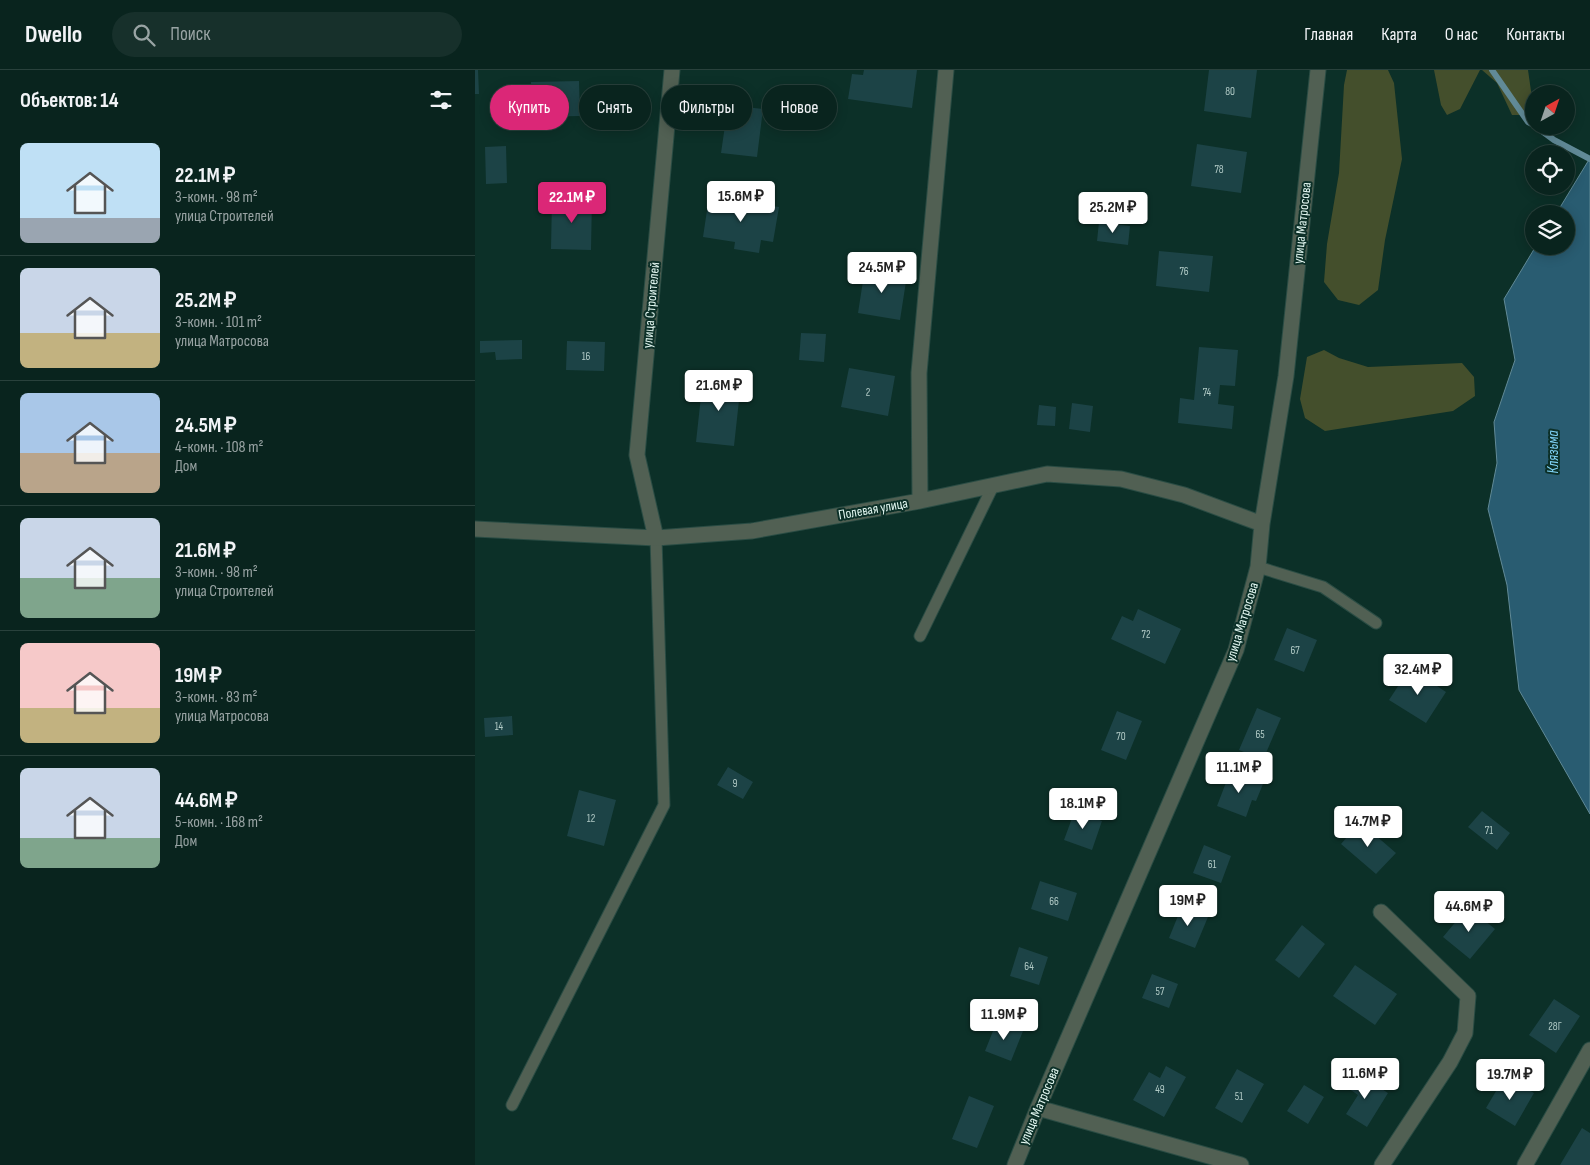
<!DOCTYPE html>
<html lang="ru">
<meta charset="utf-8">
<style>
:root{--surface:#09241e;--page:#17302b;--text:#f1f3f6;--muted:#99a4a4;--line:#29413c;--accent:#db2777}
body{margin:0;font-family:"Sofia Sans Condensed",sans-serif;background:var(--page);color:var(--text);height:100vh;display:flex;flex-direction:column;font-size:19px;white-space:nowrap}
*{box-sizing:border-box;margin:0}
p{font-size:16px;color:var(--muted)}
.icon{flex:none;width:28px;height:28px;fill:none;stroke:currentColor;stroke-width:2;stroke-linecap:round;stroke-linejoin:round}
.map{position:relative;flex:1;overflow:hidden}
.side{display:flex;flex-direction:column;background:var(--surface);width:475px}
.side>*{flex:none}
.top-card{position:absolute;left:15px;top:15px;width:475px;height:45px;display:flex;gap:10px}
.needle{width:32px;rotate:40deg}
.tools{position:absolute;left:1050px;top:15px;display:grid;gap:10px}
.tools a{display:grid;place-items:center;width:50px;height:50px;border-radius:50%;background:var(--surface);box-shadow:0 2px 12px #0003,0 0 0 1px var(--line);font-size:25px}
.price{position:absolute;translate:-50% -42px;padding:0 11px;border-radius:5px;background:#fff;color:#222;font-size:16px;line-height:32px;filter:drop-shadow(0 1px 2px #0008)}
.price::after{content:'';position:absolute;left:50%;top:30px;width:15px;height:11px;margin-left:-8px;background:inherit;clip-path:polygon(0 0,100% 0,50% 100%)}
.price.current{background:var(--accent);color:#fff}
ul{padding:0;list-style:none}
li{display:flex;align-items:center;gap:15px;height:125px;padding:0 20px}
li+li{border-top:1px solid var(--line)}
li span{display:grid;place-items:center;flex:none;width:140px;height:100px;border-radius:8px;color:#555}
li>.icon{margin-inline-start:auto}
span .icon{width:60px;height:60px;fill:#fffc;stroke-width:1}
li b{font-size:21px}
h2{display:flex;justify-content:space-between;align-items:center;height:60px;padding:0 20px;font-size:21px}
.pill{padding:0 18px;border-radius:22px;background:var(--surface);box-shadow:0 2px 12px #0003,0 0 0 1px var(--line);font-size:18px;line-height:45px}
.pill.current{background:var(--accent);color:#fff}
header{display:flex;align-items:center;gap:30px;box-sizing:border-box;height:70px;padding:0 25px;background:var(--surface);border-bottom:1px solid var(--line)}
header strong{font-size:24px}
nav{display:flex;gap:28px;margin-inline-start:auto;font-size:18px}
.search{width:350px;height:45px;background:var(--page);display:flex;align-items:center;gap:12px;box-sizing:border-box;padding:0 18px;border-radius:28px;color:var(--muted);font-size:19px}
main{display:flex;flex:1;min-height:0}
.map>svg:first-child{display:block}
.green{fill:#444f2c}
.water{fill:#295c71;stroke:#618a97}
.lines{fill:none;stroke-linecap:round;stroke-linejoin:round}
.stream{stroke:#618a97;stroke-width:6}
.building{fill:#1c4346}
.lane-casing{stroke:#2a4c44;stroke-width:13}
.street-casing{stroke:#2a4c44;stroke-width:17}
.lane{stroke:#516053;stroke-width:11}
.street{stroke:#516053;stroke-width:15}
.labels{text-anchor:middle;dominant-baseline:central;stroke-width:4;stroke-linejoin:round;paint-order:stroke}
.number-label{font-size:11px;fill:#b1cac6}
.street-label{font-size:14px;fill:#e3f7f1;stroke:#0c3028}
.water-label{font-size:15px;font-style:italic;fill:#7dd0f3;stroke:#0c3028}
</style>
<header>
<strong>Dwello</strong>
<div class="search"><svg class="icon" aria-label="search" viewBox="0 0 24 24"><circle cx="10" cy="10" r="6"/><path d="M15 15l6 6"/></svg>Поиск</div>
<nav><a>Главная</a><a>Карта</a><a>О нас</a><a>Контакты</a></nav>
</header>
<main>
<section class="side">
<h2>Объектов: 14<svg class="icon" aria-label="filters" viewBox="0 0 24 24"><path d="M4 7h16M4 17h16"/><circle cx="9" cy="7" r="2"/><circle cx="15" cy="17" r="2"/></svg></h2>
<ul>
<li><span style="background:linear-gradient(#bfe0f5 75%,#9aa5b1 0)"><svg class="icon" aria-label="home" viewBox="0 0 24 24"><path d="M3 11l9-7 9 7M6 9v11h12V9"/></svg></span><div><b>22.1M ₽</b><p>3-комн. · 98 m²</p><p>улица Строителей</p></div></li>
<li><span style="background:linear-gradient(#c9d6e8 65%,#c2b280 0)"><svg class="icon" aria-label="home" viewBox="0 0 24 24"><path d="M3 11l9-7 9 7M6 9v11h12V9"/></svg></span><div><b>25.2M ₽</b><p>3-комн. · 101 m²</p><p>улица Матросова</p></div></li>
<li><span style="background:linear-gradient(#a9c7e8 60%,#b9a48a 0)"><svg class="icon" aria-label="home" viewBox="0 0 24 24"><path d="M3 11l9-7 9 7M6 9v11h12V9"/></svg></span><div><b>24.5M ₽</b><p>4-комн. · 108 m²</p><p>Дом</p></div></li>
<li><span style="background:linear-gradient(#c9d6e8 60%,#7fa58c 0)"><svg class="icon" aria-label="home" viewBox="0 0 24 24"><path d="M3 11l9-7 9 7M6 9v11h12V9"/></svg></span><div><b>21.6M ₽</b><p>3-комн. · 98 m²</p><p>улица Строителей</p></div></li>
<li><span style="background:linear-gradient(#f6c9c9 65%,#c2b280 0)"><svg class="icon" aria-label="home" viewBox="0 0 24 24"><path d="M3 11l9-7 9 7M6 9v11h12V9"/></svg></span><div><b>19M ₽</b><p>3-комн. · 83 m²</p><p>улица Матросова</p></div></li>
<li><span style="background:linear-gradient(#c9d6e8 70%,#7fa58c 0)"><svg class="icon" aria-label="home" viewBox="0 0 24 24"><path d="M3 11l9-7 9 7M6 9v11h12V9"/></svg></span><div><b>44.6M ₽</b><p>5-комн. · 168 m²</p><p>Дом</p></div></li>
</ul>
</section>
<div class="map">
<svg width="1115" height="1095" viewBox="0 0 1115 1095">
<rect width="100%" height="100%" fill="#0c3028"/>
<path class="green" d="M872 0H913L919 13 927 89 910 170 903 220 884 235 863 230 849 212 852 174 864 103 869 15Z
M959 0H1005L985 39 972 45 966 35Z
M1007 0H1053L1057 28 1048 45H1037L1022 13Z
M849 280 864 288 893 297 987 293 999 307 1000 326 978 341 850 361 830 348 825 329 832 287Z"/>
<path class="water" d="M1115 88V744L1044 620 1032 515 1013 439 1022 393 1019 352 1040 290 1029 229 1061 176H1091V144H1081Z"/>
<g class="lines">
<path class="stream" d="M1017 0 1053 52 1059 55
M1060 56 1079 70 1115 89"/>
</g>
<path class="building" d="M0 0H3L4 24H0Z
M389 0H442L437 38 373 29 377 4 388 5Z
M734 0H782L776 48 729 41Z
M104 11 105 46 57 47 56 12Z
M253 35 288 39 282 87 246 83Z
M722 74 772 82 766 123 716 116Z
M31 76 32 113 11 114 10 77Z
M234 127 304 137 298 172 286 170 284 183 259 179 260 172 228 167Z
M77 128H117L116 180 76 179Z
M624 152 655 156 653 175 622 171Z
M684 181 738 186 734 222 681 216Z
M390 198 432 205 425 250 383 243Z
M326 263 351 264 349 292 324 290Z
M47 270V289L21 290 20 282 5 283V271Z
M92 271 130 272 129 301 91 300Z
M724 277 763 280 760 316 745 315 743 334 759 336 757 359 703 353 705 328 719 330Z
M374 298 420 306 413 346 366 337Z
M228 308 266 312 259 376 221 372Z
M597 333 618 336 615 362 594 359Z
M564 335 581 337 580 356 562 355Z
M663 539 706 559 690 594 636 569 647 546 658 551Z
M812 558 842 570 829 602 799 590Z
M935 598 971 622 951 653 914 630Z
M782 638 806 648 788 690 764 680Z
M642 641 667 651 651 690 626 680Z
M37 646 38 665 10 667 9 648Z
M253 697 278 712 268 729 242 715Z
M755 702 788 714 781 731 777 730 771 747 742 736Z
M104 720 141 730 129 776 92 766Z
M600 740 627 751 617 780 589 770Z
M1007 741 1035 763 1022 780 993 757Z
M885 752 921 783 901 804 866 774Z
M729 775 756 786 746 813 718 803Z
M565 811 602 823 593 851 556 839Z
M707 836 733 847 720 878 694 868Z
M993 837 1020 859 995 889 968 867Z
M827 855 850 874 824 908 800 890Z
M544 877 573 887 564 915 535 906Z
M880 895 922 924 900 955 858 926Z
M677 904 703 914 694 938 667 928Z
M1079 929 1105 946 1081 983 1054 965Z
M522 951 548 961 536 991 510 981Z
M691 996 711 1007 689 1047 658 1030 674 1002 685 1008Z
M762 999 789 1014 767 1053 740 1038Z
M882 1003 913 1023 892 1057 871 1044 883 1025 873 1018Z
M1030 1006 1059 1023 1040 1056 1011 1038Z
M829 1015 849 1027 833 1054 812 1041Z
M494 1026 519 1036 502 1078 477 1069Z
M1107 1058 1115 1063V1095H1085Z"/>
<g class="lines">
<g class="lane-casing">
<path id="lane" d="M783 497 848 517 901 553
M445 566 519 414
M37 1035 189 735 181 468"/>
</g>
<g class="street-casing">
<path id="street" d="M445 431 444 303 471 0
M0 459 181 468 277 461 445 431 572 404 646 409 709 425 787 454
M181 468 162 385 197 0
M906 842 993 926 990 963 975 992 907 1095
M563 1038 766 1095
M540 1095 563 1038 761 580 783 497 787 454 811 306 843 0
M1050 1095 1115 980"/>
</g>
<use href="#lane" class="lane"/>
<use href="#street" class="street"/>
</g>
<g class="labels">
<g class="number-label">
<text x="755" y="21">80</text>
<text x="744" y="99">78</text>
<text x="709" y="201">76</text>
<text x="111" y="286">16</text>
<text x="393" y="322">2</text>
<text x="732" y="322">74</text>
<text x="671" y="564">72</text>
<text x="820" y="580">67</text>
<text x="24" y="656">14</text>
<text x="785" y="664">65</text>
<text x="646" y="666">70</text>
<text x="260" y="713">9</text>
<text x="116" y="748">12</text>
<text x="1014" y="760">71</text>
<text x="737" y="794">61</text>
<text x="579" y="831">66</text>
<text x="554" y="896">64</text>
<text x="685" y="921">57</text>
<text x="1080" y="956">28Г</text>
<text x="685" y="1019">49</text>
<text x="764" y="1026">51</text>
</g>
<g class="street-label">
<text transform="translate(827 153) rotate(-84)">улица Матросова</text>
<text transform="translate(176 235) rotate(-85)">улица Строителей</text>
<text transform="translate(398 439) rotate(-10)">Полевая улица</text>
<text transform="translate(767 552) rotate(-73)">улица Матросова</text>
<text transform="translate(564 1036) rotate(-67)">улица Матросова</text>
</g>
<g class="water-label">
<text transform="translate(1078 382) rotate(-90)">Клязьма</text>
</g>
</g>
</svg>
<div class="tools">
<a><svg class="needle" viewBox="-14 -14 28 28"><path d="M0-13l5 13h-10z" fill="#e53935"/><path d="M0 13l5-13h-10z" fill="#99a4a4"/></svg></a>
<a><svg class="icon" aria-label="locate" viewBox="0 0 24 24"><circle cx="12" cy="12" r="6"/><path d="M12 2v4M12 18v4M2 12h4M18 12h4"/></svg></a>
<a><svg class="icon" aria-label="layers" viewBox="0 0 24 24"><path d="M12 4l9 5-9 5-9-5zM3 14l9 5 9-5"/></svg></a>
</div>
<b class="price" style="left:266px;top:153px">15.6M ₽</b>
<b class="price current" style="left:97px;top:154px">22.1M ₽</b>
<b class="price" style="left:638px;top:164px">25.2M ₽</b>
<b class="price" style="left:407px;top:224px">24.5M ₽</b>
<b class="price" style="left:244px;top:342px">21.6M ₽</b>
<b class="price" style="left:943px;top:626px">32.4M ₽</b>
<b class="price" style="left:764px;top:724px">11.1M ₽</b>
<b class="price" style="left:608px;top:760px">18.1M ₽</b>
<b class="price" style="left:893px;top:778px">14.7M ₽</b>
<b class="price" style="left:713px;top:857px">19M ₽</b>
<b class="price" style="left:994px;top:863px">44.6M ₽</b>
<b class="price" style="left:529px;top:971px">11.9M ₽</b>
<b class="price" style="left:890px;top:1030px">11.6M ₽</b>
<b class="price" style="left:1035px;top:1031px">19.7M ₽</b>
<div class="top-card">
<a class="pill current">Купить</a>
<a class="pill">Снять</a>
<a class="pill">Фильтры</a>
<a class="pill">Новое</a>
</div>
</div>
</main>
